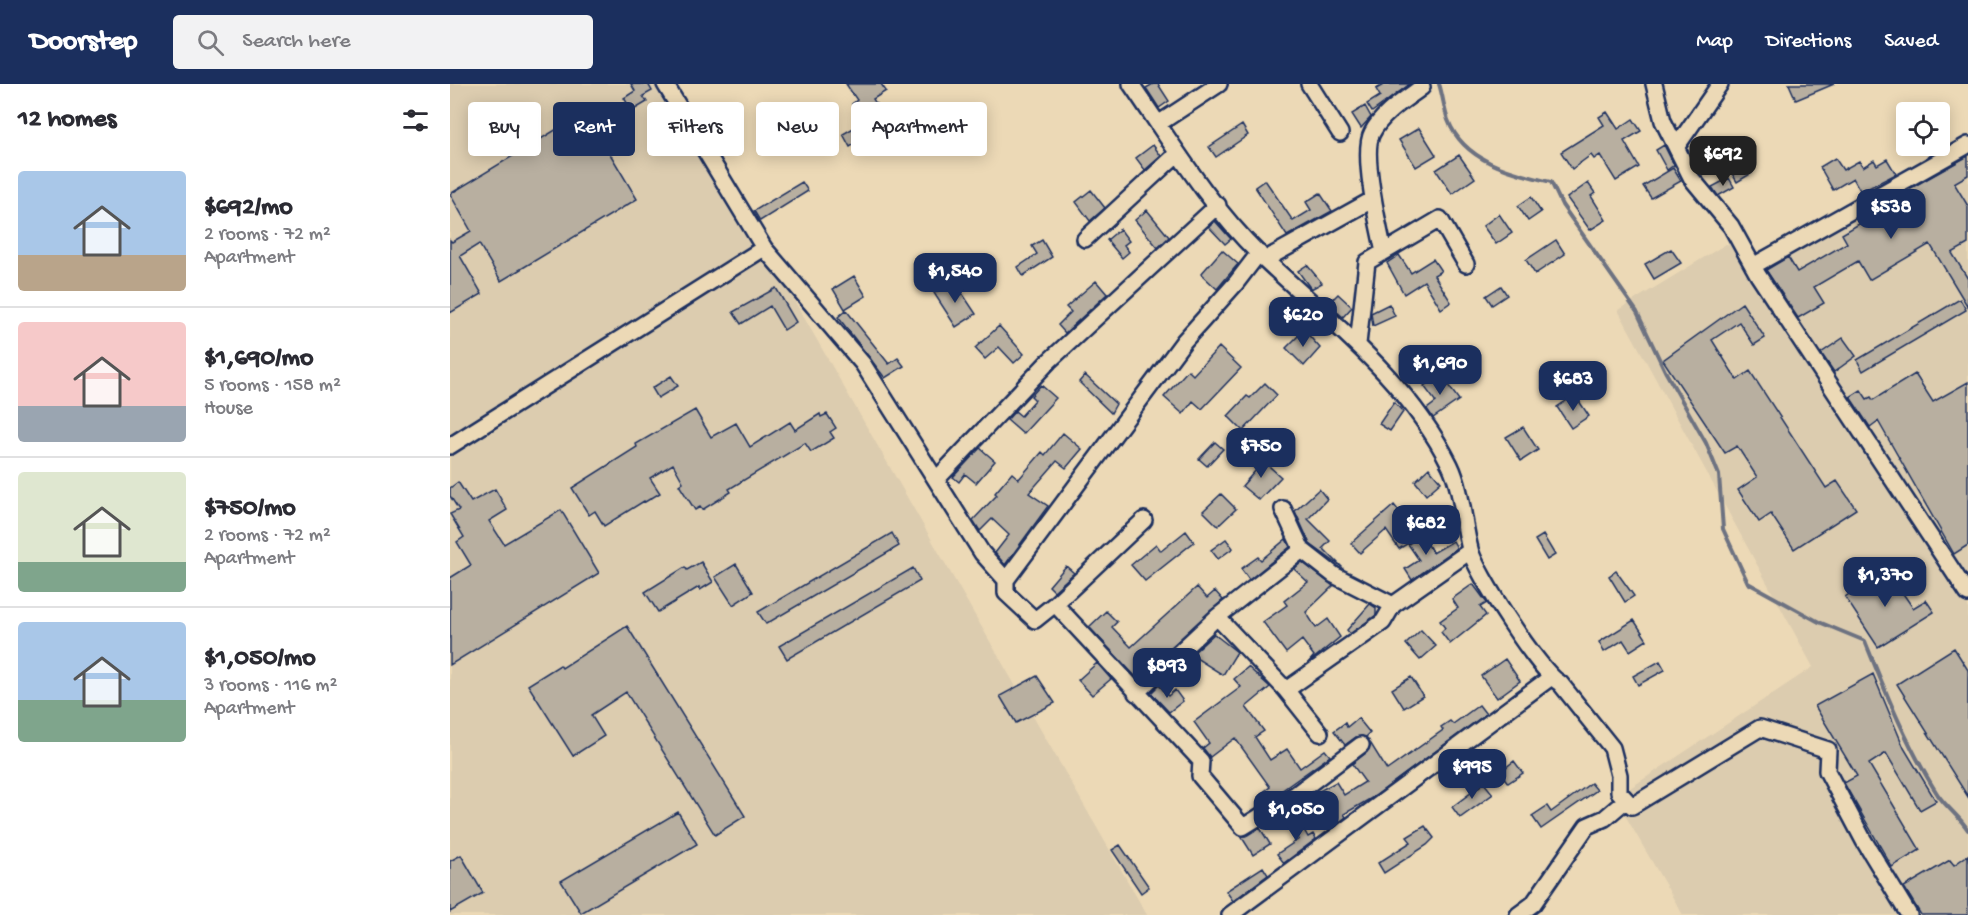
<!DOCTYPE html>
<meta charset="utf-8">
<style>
:root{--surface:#fff;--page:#f2f2f3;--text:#2b2b33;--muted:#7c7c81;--line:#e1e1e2;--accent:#1b2f5e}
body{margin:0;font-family:"Gochi Hand",sans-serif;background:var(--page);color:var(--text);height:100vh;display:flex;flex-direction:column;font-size:22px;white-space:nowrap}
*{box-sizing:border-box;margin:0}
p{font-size:20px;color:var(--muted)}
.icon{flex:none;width:33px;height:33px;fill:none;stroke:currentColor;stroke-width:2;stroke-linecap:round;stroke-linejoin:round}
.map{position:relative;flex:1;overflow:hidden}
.panel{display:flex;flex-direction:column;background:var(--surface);width:450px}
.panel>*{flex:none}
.banner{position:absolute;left:18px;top:18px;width:570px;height:54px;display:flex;gap:12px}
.fabs{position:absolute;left:1446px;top:18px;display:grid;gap:12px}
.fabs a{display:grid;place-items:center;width:54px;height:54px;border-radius:6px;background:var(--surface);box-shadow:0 3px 15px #0003;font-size:30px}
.price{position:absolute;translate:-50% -51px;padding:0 14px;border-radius:12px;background:var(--accent);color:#fff;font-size:20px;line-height:39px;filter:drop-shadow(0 2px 3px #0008)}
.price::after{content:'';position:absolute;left:50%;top:36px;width:18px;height:14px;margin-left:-9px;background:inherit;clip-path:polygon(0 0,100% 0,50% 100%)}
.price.active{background:#222;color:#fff}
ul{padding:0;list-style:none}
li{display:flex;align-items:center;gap:18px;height:150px;padding:0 18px}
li+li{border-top:2px solid var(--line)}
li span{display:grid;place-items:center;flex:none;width:168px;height:120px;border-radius:6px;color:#555}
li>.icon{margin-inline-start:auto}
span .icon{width:72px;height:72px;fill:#fffc;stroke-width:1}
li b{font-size:26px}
h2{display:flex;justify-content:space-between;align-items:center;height:72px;padding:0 18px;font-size:26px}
.chip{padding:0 21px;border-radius:6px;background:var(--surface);box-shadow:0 3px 15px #0003;font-size:21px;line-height:54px}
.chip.active{background:var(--accent);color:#fff}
header{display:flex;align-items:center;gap:36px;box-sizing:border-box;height:84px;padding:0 30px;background:var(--accent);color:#fff}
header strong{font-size:28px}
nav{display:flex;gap:33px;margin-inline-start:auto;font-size:21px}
.search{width:420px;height:54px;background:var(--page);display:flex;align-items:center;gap:15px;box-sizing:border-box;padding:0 21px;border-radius:6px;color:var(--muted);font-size:22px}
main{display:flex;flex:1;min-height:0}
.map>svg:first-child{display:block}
.built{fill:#dcccaf}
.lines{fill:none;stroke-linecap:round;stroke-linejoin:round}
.stream{stroke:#6d7281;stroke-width:4}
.building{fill:#b8afa0;stroke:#1b2f5e;stroke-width:1.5}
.minor-casing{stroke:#1b2f5e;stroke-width:20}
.minor{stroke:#ecd9b6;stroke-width:15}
</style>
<header>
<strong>Doorstep</strong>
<div class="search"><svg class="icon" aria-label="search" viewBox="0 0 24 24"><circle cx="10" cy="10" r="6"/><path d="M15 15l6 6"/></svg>Search here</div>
<nav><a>Map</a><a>Directions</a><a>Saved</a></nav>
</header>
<main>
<section class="panel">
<h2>12 homes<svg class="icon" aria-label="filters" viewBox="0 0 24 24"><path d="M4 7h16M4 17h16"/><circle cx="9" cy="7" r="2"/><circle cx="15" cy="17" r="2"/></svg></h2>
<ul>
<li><span style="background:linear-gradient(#a9c7e8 70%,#b9a48a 0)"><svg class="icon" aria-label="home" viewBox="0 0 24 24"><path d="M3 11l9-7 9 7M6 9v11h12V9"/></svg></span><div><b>$692/mo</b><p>2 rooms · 72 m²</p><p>Apartment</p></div></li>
<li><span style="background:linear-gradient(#f6c9c9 70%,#9aa5b1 0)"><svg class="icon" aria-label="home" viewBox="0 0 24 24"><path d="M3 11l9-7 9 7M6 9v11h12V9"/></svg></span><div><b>$1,690/mo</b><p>5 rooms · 158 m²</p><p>House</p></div></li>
<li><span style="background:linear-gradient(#dfe7d0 75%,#7fa58c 0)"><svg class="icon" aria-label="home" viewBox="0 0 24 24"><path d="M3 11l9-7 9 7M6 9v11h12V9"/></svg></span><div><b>$750/mo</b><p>2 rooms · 72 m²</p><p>Apartment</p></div></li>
<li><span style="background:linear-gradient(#a9c7e8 65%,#7fa58c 0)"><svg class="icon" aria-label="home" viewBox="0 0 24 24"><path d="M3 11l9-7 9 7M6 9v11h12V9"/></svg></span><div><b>$1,050/mo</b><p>3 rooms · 116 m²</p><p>Apartment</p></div></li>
</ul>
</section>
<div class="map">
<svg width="1518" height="831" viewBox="0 0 1518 831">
<rect width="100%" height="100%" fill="#ecd9b6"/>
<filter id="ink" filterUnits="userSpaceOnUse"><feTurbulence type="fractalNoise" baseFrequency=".0167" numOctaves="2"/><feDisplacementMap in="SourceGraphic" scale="12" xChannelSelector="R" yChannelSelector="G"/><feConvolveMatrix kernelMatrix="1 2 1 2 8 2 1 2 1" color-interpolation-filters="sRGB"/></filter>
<g filter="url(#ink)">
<path class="built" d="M0 0H220L697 831H0Z
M1518 59V831H1233L1165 714 1363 583 1168 226 1276 160 1326 171Z"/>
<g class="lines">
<path class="stream" d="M989 0C993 12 994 25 998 36 1014 78 1063 89 1101 98L1112 121 1187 228 1215 287 1256 359 1269 391 1273 445 1298 499 1369 538 1415 557C1436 609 1458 664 1488 711 1497 724 1510 733 1518 746"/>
</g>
<path class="building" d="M181 0H198L202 7 193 12 197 18 182 27 174 14 185 7Z
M396 0H431L436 7 423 15 438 39 400 63 393 50 414 38 402 20 407 16Z
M703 0H708L719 17 709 24 696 4Z
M935 0H960L922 28 917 20 930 12 926 5Z
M1339 0H1384L1346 16Z
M915 22 921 33 911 44 902 30Z
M135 28 187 115 51 197 29 160 10 172 32 210 0 229V156L2 158 21 147 0 110Z
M1157 28 1168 45 1183 35 1191 47 1174 57 1189 83 1166 97 1150 71 1144 75 1141 71 1122 85 1111 68 1154 41 1149 33Z
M792 41 798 51 766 73 759 63Z
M969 44 986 71 966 83 949 56Z
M703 61 711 72 695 86 686 74Z
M1214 61 1224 81 1217 86 1206 66Z
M1289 67 1302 89 1287 98 1274 76Z
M1009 71 1025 94 1002 110 986 86Z
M1518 72V91L1504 99 1518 122V160L1502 169 1518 195V223L1480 160 1419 196 1408 177 1364 203 1374 219 1348 234 1316 186 1338 173 1347 188 1397 159 1392 150 1446 118 1443 114Z
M1385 74 1393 86 1409 77 1413 83 1424 76 1427 81 1437 75 1446 90 1411 108 1403 94 1383 106 1370 83Z
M1223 84 1231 97 1201 114 1193 102Z
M1279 94 1284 103 1268 112 1262 103Z
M815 96 843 137 861 126 856 118 870 109 882 127 837 152 805 103Z
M352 98 358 107 310 137 304 127Z
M1138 99 1145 109 1141 112 1156 136 1140 146 1117 114Z
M641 106 655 124 640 137 626 118Z
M1081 113 1091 128 1078 137 1068 122Z
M697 126 719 153 708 164 685 136Z
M1049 130 1062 149 1046 160 1033 142Z
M765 137 781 155 775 160 759 143Z
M670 145 679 157 674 161 679 168 672 174 657 156Z
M592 156 602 173 573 192 568 183 587 170 582 162Z
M1106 156 1115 170 1085 190 1076 176Z
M1221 165 1231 179 1204 195 1195 180Z
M772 166 788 180 767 205 751 190Z
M949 171 961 189 983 175 991 187 984 191 1001 218 991 225 974 197 954 210 937 179Z
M857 181 872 199 861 205 848 187Z
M404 192 416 212 395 225 383 205Z
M504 197 526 230 506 243 484 209Z
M646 197 657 210 615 249 608 241 621 228 616 223Z
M1051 202 1057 211 1042 221 1036 212Z
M326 204 346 238 334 246 320 222 291 240 283 228Z
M888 210 902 223 893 233 878 220Z
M1510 215 1516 226 1413 287 1407 276Z
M1292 219 1315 254 1304 261 1289 238 1262 256 1287 296 1300 287 1376 404 1387 397 1406 425 1344 465 1321 430 1309 438 1288 406 1307 393 1287 362 1275 369 1213 276Z
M939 220 945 232 923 242 921 229Z
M396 226 439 280 448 274 454 282 435 294 388 233Z
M549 242 574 270 564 279 549 263 535 275 525 264Z
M854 246 870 264 854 282 836 264Z
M1393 254 1406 272 1384 288 1371 269Z
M769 263 791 284 752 325 743 317 733 330 714 313 738 286 743 291Z
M990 290 1009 316 983 334 977 325 986 318 974 302Z
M1465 290 1483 318 1518 298V461L1504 470 1428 337 1420 343 1400 313 1411 306 1417 315 1421 313 1423 316Z
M635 291 666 320 661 329 629 298Z
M221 292 228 302 208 314 202 304Z
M815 299 827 311 793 347 778 332 797 312 800 314Z
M591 301 606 314 573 350 557 336 565 327 571 332 585 316 581 312Z
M1125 311 1139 332 1121 344 1107 323Z
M944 318 953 328 940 347 929 340Z
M245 326 261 353 286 339 300 363 340 338 345 346 370 330 371 333 377 330 386 344 380 348 384 354 361 368 355 359 279 405 281 408 252 426 250 423 245 426 229 401 233 398 223 380 200 394 210 409 195 418 194 417 154 442 145 427 139 431 122 404 187 363 186 360Z
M1073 343 1088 366 1071 377 1056 353Z
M613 349 632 365 616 384 607 377 579 409 598 422 555 481 545 469 559 451 542 435 530 447 523 436 547 411 545 409 562 389 569 395 592 368 595 371Z
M765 358 773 365 757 382 749 375Z
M530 364 545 377 526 399 515 390 509 398 503 393Z
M809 373 831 393 809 416 792 402 806 386 802 382Z
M979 384 991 398 976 411 965 397Z
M8 398 21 418 45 405 57 426 39 437 54 460 111 426 149 489 0 581V494L21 481 7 458 14 453 0 430 9 426 0 412V404Z
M869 405 877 415 858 435 880 457 873 464 893 484 860 460 845 427Z
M771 410 786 425 768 442 753 427Z
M944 421 951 430 945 435 960 458 949 465 936 446 910 469 901 459Z
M736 447 744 458 695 497 681 481 706 460 711 467Z
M442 449 449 462 316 540 308 528Z
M972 451 983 469 1003 457 1007 464 962 496 955 485 969 476 958 460Z
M1093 451 1105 471 1097 476 1085 456Z
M776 455 783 464 768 475 761 466Z
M836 455 840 463 799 496 791 485 808 473 811 476Z
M251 478 263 498 250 506 249 503 208 528 195 508 235 483 237 486Z
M852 478 883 502 856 528 866 544 878 535 890 553 857 580 864 572 852 556 836 569 813 538 837 521 834 517 858 498 844 485Z
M286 480 303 508 283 521 265 493Z
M616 482 624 489 604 507 599 502Z
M463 484 470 497 337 575 329 562Z
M1436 485 1463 524 1476 516 1484 528 1428 563 1395 513Z
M1166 487 1184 512 1175 518 1159 492Z
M1023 500 1037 519 1030 523 1036 531 1000 560 991 548 995 544 990 537 1008 524 1002 515Z
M747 503 757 514 765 507 773 516 687 594 639 543 656 527 667 538 662 543 681 563Z
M920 520 926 524V531L900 550 897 546Z
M1184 536 1197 556 1180 567 1173 556 1154 568 1149 558Z
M177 542 295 732 265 751 176 608 141 631 154 652 123 672 78 601 110 581 112 584Z
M971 546 986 562 970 576 956 560Z
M764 550 787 568 773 591 741 571Z
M1504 564 1518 586V713L1447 600Z
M1055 575 1070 597 1047 614 1031 592Z
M1210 577 1215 586 1188 601 1183 592Z
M647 579 661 595 642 611 628 596Z
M798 583 820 603 796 623 814 647 805 653 820 676 837 665 850 684 875 666 880 672 817 717 812 709 820 703 785 654 760 673 753 664 759 659 744 638 791 603 784 595Z
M1423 590 1454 664 1486 717 1470 726 1436 669 1419 680 1470 766 1442 783 1394 699 1407 692 1365 622Z
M587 592 605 619 566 639 550 612Z
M961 593 973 612 954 624 942 605Z
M709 601 718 612 725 606 733 617 719 628 701 609Z
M1029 621 1036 630 925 712 894 730 896 733 879 746 858 713 886 698 894 711 915 698 902 680 917 668 921 660 937 686 993 646 991 643 1000 637 1003 640Z
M908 634 920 649 916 653H906L895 661 884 647 895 639 897 643Z
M1064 677 1073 689 1058 699 1050 688Z
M1034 699 1043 710 1010 734 1002 723Z
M1141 699 1147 706 1091 745 1082 732 1097 722 1101 728Z
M228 728 247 760 131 829 111 797Z
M847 733 858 753 863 750 866 755 834 779 827 770 849 755 839 738Z
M975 742 984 754 977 761 934 789 928 779 961 758 957 753Z
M810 744 820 760 803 771 791 752Z
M670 761 699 803 691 809 662 766Z
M11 771 33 809 0 828V777Z
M1518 771V831H1471L1454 803 1500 776 1504 781Z
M813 783 818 791 783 817 776 807Z"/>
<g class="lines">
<g class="minor-casing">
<path id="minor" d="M215 0 314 164 413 280 532 469 556 496V509L585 536 605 520 751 677 750 692 793 743 846 710 911 661
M681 0C721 58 758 120 809 170 877 235 957 294 1000 381 1012 406 1013 438 1020 465 1024 486 1091 590 1110 599L1162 664 1169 691V708L1182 722 1310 644 1378 666 1377 687 1414 757 1459 831
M859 0 890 49
M1204 0 1213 37 1242 95 1281 142 1308 191 1518 510
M708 40 769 0
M1227 62 1270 0
M635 155 727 70
M934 168C929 145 911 69 922 49 932 29 955 16 972 3
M816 175 922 116
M1303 182 1518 61
M908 260 917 178 990 135 1016 180
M0 362 314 164
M486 396 599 277 768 121
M833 425 852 466 884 491 943 521
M556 496 734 257 786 199 809 169
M605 520 694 436
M767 533 836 606 870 649
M836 606 933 538 943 521 1020 467
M686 609 767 533 852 466
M780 831 1100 594
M1068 831 1083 820 1137 742 1155 734 1176 716"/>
</g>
<use href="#minor" class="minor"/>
</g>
</g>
</svg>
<div class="fabs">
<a><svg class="icon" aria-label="locate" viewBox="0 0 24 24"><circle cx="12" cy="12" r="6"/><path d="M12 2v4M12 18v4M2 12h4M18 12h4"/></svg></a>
</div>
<b class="price active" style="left:1273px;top:103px">$692</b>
<b class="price" style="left:1441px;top:156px">$538</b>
<b class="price" style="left:505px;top:220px">$1,540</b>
<b class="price" style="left:853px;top:264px">$620</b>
<b class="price" style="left:990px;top:312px">$1,690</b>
<b class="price" style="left:1123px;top:328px">$683</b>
<b class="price" style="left:811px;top:395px">$750</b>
<b class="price" style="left:976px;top:472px">$682</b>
<b class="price" style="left:1435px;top:524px">$1,370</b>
<b class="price" style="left:717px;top:615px">$893</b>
<b class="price" style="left:1022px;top:716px">$995</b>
<b class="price" style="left:846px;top:758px">$1,050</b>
<div class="banner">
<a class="chip">Buy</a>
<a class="chip active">Rent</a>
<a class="chip">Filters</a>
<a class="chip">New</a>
<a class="chip">Apartment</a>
</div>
</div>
</main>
